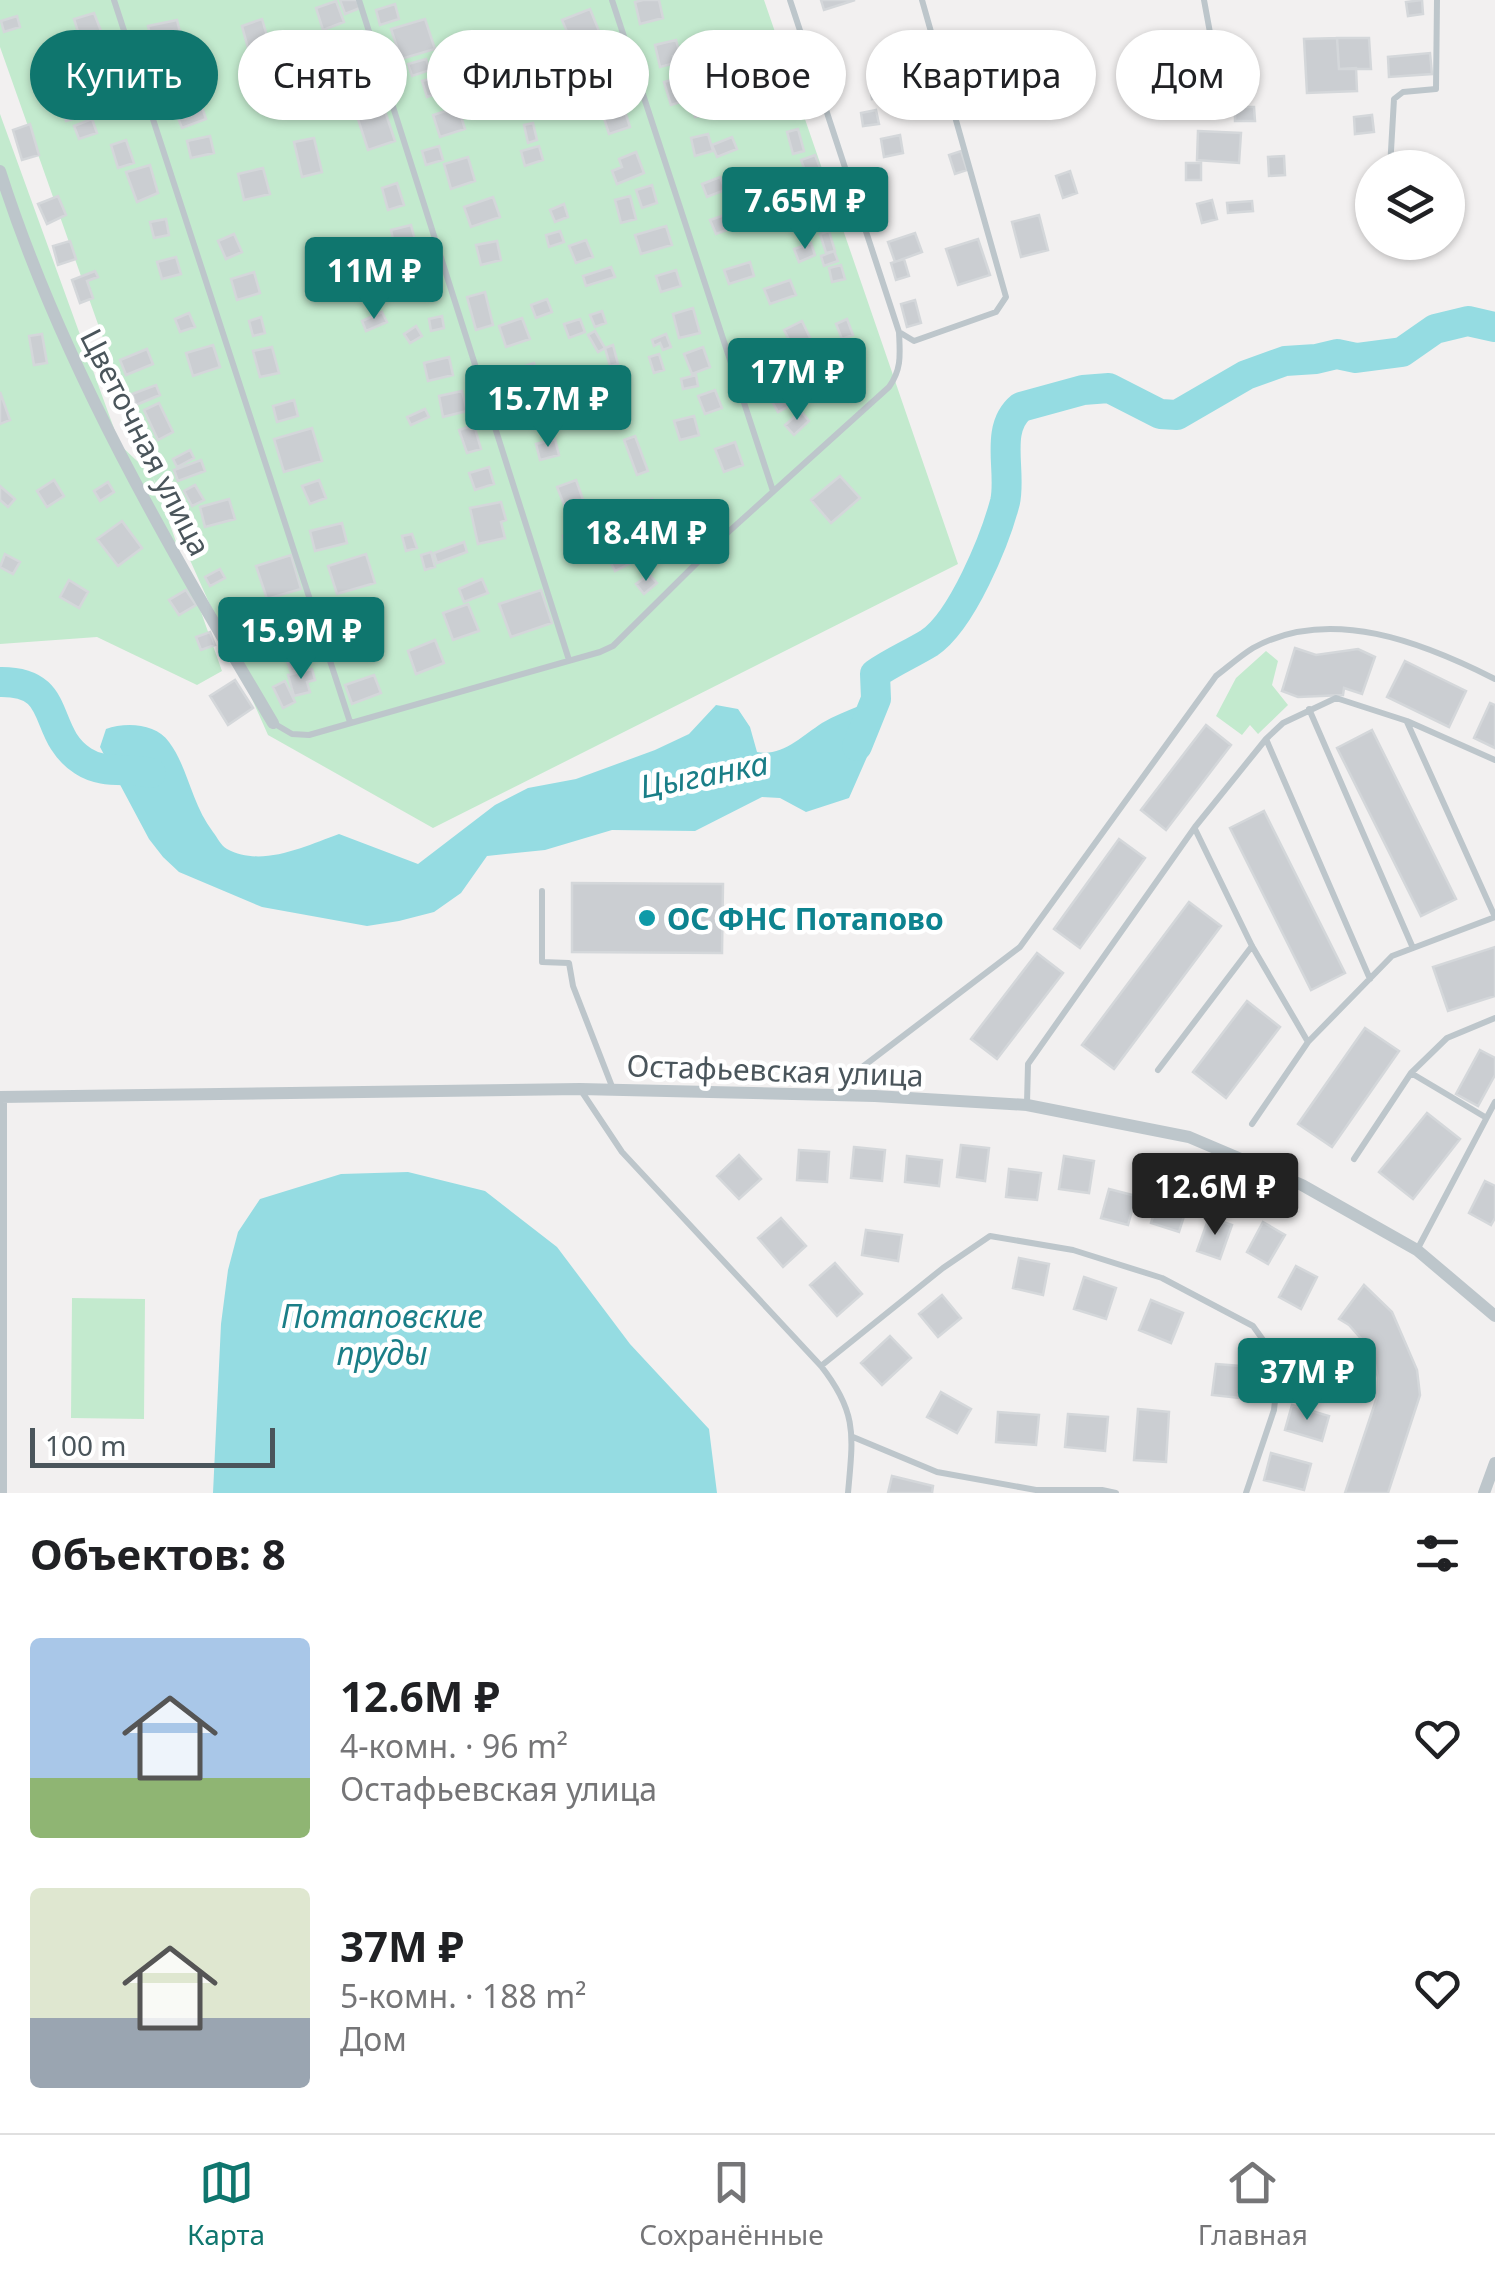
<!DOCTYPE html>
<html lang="ru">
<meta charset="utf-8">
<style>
:root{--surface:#fff;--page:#f6f6f6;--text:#202124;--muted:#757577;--line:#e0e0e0;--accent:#0f766e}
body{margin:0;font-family:"Noto Sans",sans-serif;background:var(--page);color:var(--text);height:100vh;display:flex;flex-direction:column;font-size:38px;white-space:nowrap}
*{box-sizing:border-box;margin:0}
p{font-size:32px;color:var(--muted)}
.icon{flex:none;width:55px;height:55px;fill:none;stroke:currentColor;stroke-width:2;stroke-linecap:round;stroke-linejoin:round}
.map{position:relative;height:1493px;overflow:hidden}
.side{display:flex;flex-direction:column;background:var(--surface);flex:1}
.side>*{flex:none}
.guide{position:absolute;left:30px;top:30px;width:1435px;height:90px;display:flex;gap:20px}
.controls{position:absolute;left:1355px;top:150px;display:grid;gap:20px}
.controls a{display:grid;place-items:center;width:110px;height:110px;border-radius:50%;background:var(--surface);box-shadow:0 2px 8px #0004;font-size:50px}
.scale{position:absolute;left:30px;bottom:25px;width:245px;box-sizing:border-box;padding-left:10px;border:5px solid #4a555b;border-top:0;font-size:28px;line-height:35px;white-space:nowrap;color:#4a555b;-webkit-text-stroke:8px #fff;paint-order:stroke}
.price{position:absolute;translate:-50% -85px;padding:0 22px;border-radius:10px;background:var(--accent);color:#fff;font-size:32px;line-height:65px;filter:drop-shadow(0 2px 5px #0008)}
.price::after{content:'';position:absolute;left:50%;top:60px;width:30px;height:22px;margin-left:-15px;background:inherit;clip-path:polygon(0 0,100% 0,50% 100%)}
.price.active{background:#222;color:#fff}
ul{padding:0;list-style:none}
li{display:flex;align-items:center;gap:30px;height:250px;padding:0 30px}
li span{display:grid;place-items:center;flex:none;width:280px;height:200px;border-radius:10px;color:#555}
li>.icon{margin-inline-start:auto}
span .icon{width:120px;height:120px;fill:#fffc;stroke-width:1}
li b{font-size:42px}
h2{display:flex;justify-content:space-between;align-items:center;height:120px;padding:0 30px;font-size:42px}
.tag{padding:0 35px;border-radius:45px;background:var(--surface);box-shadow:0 2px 8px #0004;font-size:35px;line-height:90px}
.tag.active{background:var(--accent);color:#fff}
.tab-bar{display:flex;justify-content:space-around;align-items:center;height:140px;border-top:2px solid var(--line);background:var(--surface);font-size:28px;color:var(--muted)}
.tab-bar a{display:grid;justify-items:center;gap:5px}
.tab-bar .active{color:var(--accent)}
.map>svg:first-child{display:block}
.green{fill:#c3eace}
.water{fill:#95dce2}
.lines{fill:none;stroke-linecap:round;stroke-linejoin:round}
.river{stroke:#95dce2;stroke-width:30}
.building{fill:#cbced2;stroke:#d4d7da;stroke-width:2.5}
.service{stroke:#bdc6cb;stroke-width:6}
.minor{stroke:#bdc6cb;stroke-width:12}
.culture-dot{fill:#0f9aa8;stroke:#fff;stroke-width:4}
.labels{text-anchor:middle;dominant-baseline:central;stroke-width:9;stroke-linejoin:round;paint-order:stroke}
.street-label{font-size:30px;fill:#4a555b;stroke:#fff}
.culture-label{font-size:30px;font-weight:bold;fill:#0d838f;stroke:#fff;text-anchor:start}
.water-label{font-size:32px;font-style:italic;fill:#1a7e87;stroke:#fff}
</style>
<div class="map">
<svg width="1495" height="1493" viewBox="0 0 1495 1493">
<rect width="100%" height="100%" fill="#f2f0f0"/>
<path class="green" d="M0 0H764L958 564 433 828 268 735 153 477 222 671 197 685 97 637 0 644V114L120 445 151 474 0 47Z
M1266 651 1278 661 1272 685 1288 705 1258 734 1250 725 1242 735 1216 716 1236 678Z
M72 1298 145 1299 144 1419 71 1418Z"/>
<path class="water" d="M716 705 738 709 750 727 757 752C782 757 802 736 822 723 834 716 847 711 859 706L872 711 881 725 849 798 806 812 780 798 762 797 695 831 612 830 545 850 487 856 461 893 434 912 399 921 367 926 262 907 179 872 163 857 149 839 100 747 106 729C125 722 156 723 169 742 188 767 191 803 213 832 217 837 221 846 227 849 262 868 305 846 339 834L418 864 495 805 528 788 576 779 655 750 689 734Z
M408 1172 485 1191 557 1247 630 1344 709 1429 717 1493H213L221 1324 228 1270 238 1232 260 1199 341 1174Z"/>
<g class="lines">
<path class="river" d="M0 682C65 681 40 733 83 761 104 775 128 767 151 773
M857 746 876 699 875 674C892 662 911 654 929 643 962 621 995 540 1005 502 1012 472 994 429 1021 407L1083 390 1109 388 1160 414 1177 415 1246 375 1285 361 1316 359 1337 354 1356 358 1402 352 1435 329 1468 321 1495 327"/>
</g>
<path class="building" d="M340 0H357L360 8 345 14Z
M643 0H659L663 18 640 24 635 2Z
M821 0H855L824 10Z
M1422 0 1423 14 1408 16 1406 2Z
M336 1 344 22 323 30 316 8Z
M395 4 399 19 380 25 376 10Z
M590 9 601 36 579 45 573 32 568 34 562 20Z
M94 13 101 31 80 38 74 19Z
M17 16 20 27 4 32 1 21Z
M262 19 273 56 251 59 242 26Z
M425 19 435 49 401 59 391 29Z
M177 20 181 36 152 42 148 26Z
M504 34 508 52 499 54 494 37Z
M1337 38 1339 69 1356 68 1357 91 1307 93 1304 39Z
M1337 38H1369L1371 69H1339Z
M777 39 778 51 762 53 761 41Z
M676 40 680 54 673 56 675 63 660 67 655 45Z
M186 47 190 61 162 70 157 57Z
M344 48 349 64 335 68 330 53Z
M106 52 112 72 93 79 86 59Z
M1430 53 1432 74 1389 77 1388 57Z
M612 54 617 75 592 82 587 60Z
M426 59 430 70 412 76 408 64Z
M690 74 697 97 671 105 664 82Z
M441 76 446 91 427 97 422 81Z
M1185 76 1192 97 1179 101 1173 80Z
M887 82 890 96 872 99 870 85Z
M268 87 273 107 258 111 252 91Z
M120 91 127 107 102 117 96 101Z
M703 99 707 114 695 117 691 102Z
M201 104 206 119 182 128 176 113Z
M623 105 630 127 609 134 602 112Z
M77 106 80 117 66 121 63 110Z
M458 107 465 129 440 137 433 115Z
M1235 107H1254L1255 121H1235Z
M384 108 395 141 368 150 357 116Z
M876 110 879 124 863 126 861 113Z
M1372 115 1374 132 1355 134 1354 117Z
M92 119 97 133 79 139 74 126Z
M533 123 537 140 528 143 524 125Z
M30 124 39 155 22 160 13 130Z
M798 129 804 151 793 154 787 132Z
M1198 131 1241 133 1239 163 1197 160Z
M708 134 713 151 695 156 691 138Z
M900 135 903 153 884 157 881 139Z
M210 136 214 153 191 158 187 141Z
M732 137 737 149 717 157 712 145Z
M314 138 322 172 302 177 294 142Z
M126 140 134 163 118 168 111 145Z
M439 146 443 160 426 165 422 151Z
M539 146 543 160 525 166 521 151Z
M961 151 967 170 955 174 949 155Z
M636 152 644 173 617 184 612 171 622 167 619 159Z
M815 155 820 168 806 173 801 160Z
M1284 156 1285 175 1269 176 1268 157Z
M468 157 475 181 451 189 444 164Z
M1186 163H1201V180H1186Z
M150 165 158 193 137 202 126 172Z
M263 168 270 194 244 200 238 174Z
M1070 171 1077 193 1063 198 1056 176Z
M821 174 824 186 809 189 806 177Z
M720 177 725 190 707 197 702 184Z
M397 183 404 205 388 210 382 188Z
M652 185 657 203 642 208 636 190Z
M809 189 813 202 798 207 793 193Z
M58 196 66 215 47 224 38 204Z
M630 196 636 219 621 223 615 200Z
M493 197 500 217 471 227 464 207Z
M1212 200 1217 219 1202 223 1197 204Z
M1252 201 1253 211 1228 213 1227 203Z
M564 204 568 217 555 222 550 210Z
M733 212 738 226 716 234 710 220Z
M1039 215 1048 250 1021 257 1012 222Z
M166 219 169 235 154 238 150 222Z
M411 225 416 244 395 248 391 230Z
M666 226 672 245 641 254 635 235Z
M560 231 564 242 549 247 546 235Z
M829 231 835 251 826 253 820 234Z
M915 233 922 252 895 262 888 242Z
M234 234 242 252 226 259 218 241Z
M978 239 990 275 958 285 946 249Z
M586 240 593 257 576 263 569 246Z
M70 241 76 259 58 265 53 246Z
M497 241 501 260 481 265 476 245Z
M811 243 815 255 799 262 794 249Z
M834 251 838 261 824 266 821 256Z
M176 257 181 274 162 279 157 262Z
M904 259 909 276 896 280 891 263Z
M427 262 434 288 415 293 407 268Z
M750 262 754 276 729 284 724 270Z
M841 265 845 279 832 282 829 268Z
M611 267 615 277 586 286 583 276Z
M676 270 681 286 661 292 656 276Z
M95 271 98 277 87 281 93 298 80 303 72 280Z
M254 272 260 293 237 300 231 279Z
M790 280 796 295 770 304 764 289Z
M485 292 493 325 476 330 467 297Z
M547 299 552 312 536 318 531 305Z
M915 300 921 323 907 327 901 304Z
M693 308 700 333 679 338 673 314Z
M602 311 606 323 595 327 590 315Z
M382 312 387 322 366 331 362 321Z
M189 313 195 327 180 332 175 319Z
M442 316 444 328 431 331 429 319Z
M261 317 265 333 253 336 249 321Z
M522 318 530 339 506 347 499 326Z
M580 319 585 332 569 338 564 324Z
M847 319 853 335 842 339 836 324Z
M802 321 812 342 795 351 784 330Z
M416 326 422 336 410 343 404 334Z
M595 331 605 348 598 352 588 335Z
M42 334 47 363 34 365 29 336Z
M666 334 671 347 663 350 660 343 654 346 652 340Z
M213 345 220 367 193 376 186 353Z
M613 345 618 364 610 366 605 348Z
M272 347 279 373 260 377 253 351Z
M703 347 710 367 692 374 684 354Z
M147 349 153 364 126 375 120 360Z
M659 354 664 370 654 373 649 357Z
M449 357 453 375 428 381 424 363Z
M534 363 541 388 517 395 509 371Z
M696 375 698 386 683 389 681 379Z
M614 379 625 409 616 412 605 382Z
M156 385 160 395 136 405 132 394Z
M783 386 793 404 778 412 768 394Z
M715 390 722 408 705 414 698 396Z
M462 391 467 411 443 417 439 396Z
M0 392 10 420 0 424Z
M294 400 298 416 277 422 273 406Z
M159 403 173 432 158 440 144 410Z
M547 403 554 421 533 429 526 410Z
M425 409 429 417 411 425 407 417Z
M801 411 809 421 794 435 785 425Z
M694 416 699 435 680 440 674 421Z
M474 425 481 449 467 453 459 430Z
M312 428 322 461 284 472 274 439Z
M635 436 648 471 637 475 624 440Z
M555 439 559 455 540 460 536 444Z
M735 442 743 465 724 472 715 449Z
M190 450 194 458 177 467 173 459Z
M201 460 205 471 178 481 174 470Z
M489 467 494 484 475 490 469 473Z
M840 476 860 498 831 523 811 500Z
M54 480 64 496 47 507 37 491Z
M319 480 326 498 310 504 302 486Z
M576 480 585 505 567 512 557 487Z
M108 482 114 492 100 501 94 491Z
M195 485 204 500 192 506 184 491Z
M0 486 15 499 8 507 0 500Z
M229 499 235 519 205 527 200 507Z
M652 499 658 517 650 520 643 503Z
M501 502 506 520 501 522 505 538 478 544 470 508Z
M122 521 142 548 118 566 97 539Z
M342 523 347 543 315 551 310 531Z
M585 530 590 548 568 554 563 536Z
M412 534 417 548 406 551 402 536Z
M464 542 467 552 437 563 434 553Z
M619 544 629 564 615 571 605 551Z
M661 545 666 554 652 563 647 554Z
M431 552 435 567 425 570 421 555Z
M5 554 20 562 13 574 0 567Z
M366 554 375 583 337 594 328 566Z
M291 555 301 589 267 599 256 566Z
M220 569 225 578 210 586 205 577Z
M649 574 657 583 644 594 636 584Z
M482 579 488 593 464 602 459 589Z
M69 580 88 592 79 608 60 597Z
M186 590 196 605 179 615 169 600Z
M541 590 552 623 511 637 499 604Z
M358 603 366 623 345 631 338 611Z
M468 604 479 631 453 640 443 613Z
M210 632 215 645 201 650 196 637Z
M435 640 444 663 416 674 408 651Z
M1295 648 1316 655 1358 649 1375 657 1362 694 1344 688 1343 695 1298 697 1282 691Z
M303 655 307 667 291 672 287 661Z
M1405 661 1466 691 1449 727 1387 697Z
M312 669 315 680 307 682 310 692 294 696 288 675Z
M374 675 381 693 352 704 345 685Z
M235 680 253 708 228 725 210 696Z
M285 681 295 702 283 708 273 687Z
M1490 703 1495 705V748L1474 738Z
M1206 725 1231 745 1166 830 1141 810Z
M1372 730 1456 899 1421 916 1337 748Z
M1264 811 1345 973 1311 990 1230 828Z
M1119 839 1145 858 1080 948 1054 929Z
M572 883 723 884 722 953 572 952Z
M1189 902 1221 926 1114 1069 1082 1045Z
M1495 947V996L1448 1011 1433 967Z
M1037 953 1063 973 997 1059 971 1039Z
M1247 1001 1280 1027 1226 1098 1193 1072Z
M1365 1028 1399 1051 1332 1147 1298 1124Z
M1480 1050 1495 1058V1075L1478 1106 1456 1094Z
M1427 1113 1460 1139 1413 1199 1379 1172Z
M961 1145 989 1148 985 1181 957 1177Z
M854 1147 885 1150 882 1181 851 1178Z
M799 1150 829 1152 827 1182 797 1180Z
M739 1155 761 1179 739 1199 717 1176Z
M907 1156 942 1160 939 1186 905 1182Z
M1064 1156 1094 1161 1089 1193 1059 1189Z
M1009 1169 1041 1173 1037 1200 1006 1197Z
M1485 1181 1495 1186V1218L1491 1225 1469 1213Z
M1163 1185 1191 1194 1179 1232 1151 1223Z
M1109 1189 1136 1196 1128 1225 1101 1218Z
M1209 1217 1232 1225 1220 1259 1197 1251Z
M781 1218 806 1246 783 1267 758 1238Z
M1263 1222 1285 1235 1268 1264 1247 1252Z
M866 1230 902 1235 898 1261 862 1255Z
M1019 1258 1049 1264 1043 1295 1013 1288Z
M835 1263 862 1294 837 1316 810 1285Z
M1296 1266 1317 1277 1301 1309 1279 1297Z
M1084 1277 1116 1288 1106 1319 1074 1309Z
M1364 1285 1392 1312 1417 1370 1420 1395 1388 1493H1345L1377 1397 1378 1378 1372 1351 1349 1325 1339 1319Z
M942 1295 961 1318 938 1337 919 1314Z
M1151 1300 1183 1313 1171 1343 1139 1330Z
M890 1336 911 1358 882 1385 861 1363Z
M1304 1354 1343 1363 1338 1387 1298 1378Z
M1216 1364 1253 1367 1250 1399 1212 1395Z
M941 1392 971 1409 957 1433 927 1417Z
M1292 1405 1329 1416 1322 1441 1285 1430Z
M1138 1409 1169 1412 1166 1462 1134 1460Z
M998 1412 1039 1415 1036 1445 996 1442Z
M1068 1414 1108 1417 1105 1451 1065 1447Z
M1271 1453 1311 1464 1304 1490 1264 1480Z
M892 1476 933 1486 932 1493H888Z"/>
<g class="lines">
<path class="service" d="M114 0 350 722
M359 0 569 660
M612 0 773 491
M790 0 899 332 914 341 996 312 1006 297 922 0
M1204 0 1211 38 1209 97
M1390 168 1394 99 1403 92 1436 89 1437 0
M1309 709 1413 948
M1407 722 1495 917
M275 724 292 734 309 735 600 652 613 646 725 535 889 387C902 369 900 354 899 332
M1266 739 1370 979
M1195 829 1252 946 1308 1042 1392 956 1495 917
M542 891V962L569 963 573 986 613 1089
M1158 1070 1252 946
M1411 1073 1485 1117
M580 1089 622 1152 821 1366C858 1413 853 1436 848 1493
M849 1094 861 1068 1020 947 1216 676C1228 667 1240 656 1253 648 1330 605 1424 643 1495 679
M1027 1103 1028 1064 1195 827 1266 739 1283 723 1336 698 1407 721 1495 760
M1252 1124 1308 1042
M1354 1159 1411 1073 1447 1038 1495 1018
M1417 1250 1495 1102
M821 1366 943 1268 990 1236 1073 1250 1162 1278 1253 1326 1279 1362 1274 1410 1246 1493
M853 1437 937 1472 1036 1490H1102L1116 1493"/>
<path class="minor" d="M0 171C63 368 168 546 273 723
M0 1097 580 1089 875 1096 1027 1105 1189 1137 1302 1185 1417 1250 1495 1316
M1 1493V1097
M1484 1493 1495 1463"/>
</g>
<circle class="culture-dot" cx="647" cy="918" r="10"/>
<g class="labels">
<g class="street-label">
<text transform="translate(146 442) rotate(63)">Цветочная улица</text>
<text transform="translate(775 1070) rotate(2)">Остафьевская улица</text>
</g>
<g class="culture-label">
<text x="667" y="918">ОС ФНС Потапово</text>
</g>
<g class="water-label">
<text transform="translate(704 774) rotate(-11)">Цыганка</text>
<text x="382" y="1315">Потаповские<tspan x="382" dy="37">пруды</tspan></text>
</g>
</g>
</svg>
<div class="controls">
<a><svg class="icon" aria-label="layers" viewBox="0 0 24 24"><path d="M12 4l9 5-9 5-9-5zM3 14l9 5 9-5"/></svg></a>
</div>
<div class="scale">100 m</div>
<b class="price" style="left:805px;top:252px">7.65M ₽</b>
<b class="price" style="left:374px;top:322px">11M ₽</b>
<b class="price" style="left:797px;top:423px">17M ₽</b>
<b class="price" style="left:548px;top:450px">15.7M ₽</b>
<b class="price" style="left:646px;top:584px">18.4M ₽</b>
<b class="price" style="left:301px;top:682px">15.9M ₽</b>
<b class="price active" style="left:1215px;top:1238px">12.6M ₽</b>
<b class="price" style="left:1307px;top:1423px">37M ₽</b>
<div class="guide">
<a class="tag active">Купить</a>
<a class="tag">Снять</a>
<a class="tag">Фильтры</a>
<a class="tag">Новое</a>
<a class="tag">Квартира</a>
<a class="tag">Дом</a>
</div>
</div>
<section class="side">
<h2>Объектов: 8<svg class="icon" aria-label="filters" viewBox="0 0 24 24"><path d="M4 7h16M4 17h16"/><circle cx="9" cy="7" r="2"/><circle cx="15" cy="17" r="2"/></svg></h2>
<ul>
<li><span style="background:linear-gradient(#a9c7e8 70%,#8fb573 0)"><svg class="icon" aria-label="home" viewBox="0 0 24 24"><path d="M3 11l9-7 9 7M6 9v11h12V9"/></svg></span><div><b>12.6M ₽</b><p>4-комн. · 96 m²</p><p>Остафьевская улица</p></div><svg class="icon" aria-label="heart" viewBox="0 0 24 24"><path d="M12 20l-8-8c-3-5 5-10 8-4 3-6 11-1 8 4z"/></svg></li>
<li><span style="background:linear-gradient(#dfe7d0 65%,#9aa5b1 0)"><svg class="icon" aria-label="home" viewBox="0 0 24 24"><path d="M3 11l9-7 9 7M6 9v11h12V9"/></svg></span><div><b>37M ₽</b><p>5-комн. · 188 m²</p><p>Дом</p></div><svg class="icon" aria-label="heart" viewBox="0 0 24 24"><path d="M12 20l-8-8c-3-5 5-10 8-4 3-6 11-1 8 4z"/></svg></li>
</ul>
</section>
<nav class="tab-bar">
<a class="active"><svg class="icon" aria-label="map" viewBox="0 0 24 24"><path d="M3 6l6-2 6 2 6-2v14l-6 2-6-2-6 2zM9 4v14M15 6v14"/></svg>Карта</a>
<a><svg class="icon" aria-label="saved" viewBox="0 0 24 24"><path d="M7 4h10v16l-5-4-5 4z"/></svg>Сохранённые</a>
<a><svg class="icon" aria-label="home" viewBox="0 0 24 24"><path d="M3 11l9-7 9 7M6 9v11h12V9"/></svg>Главная</a>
</nav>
